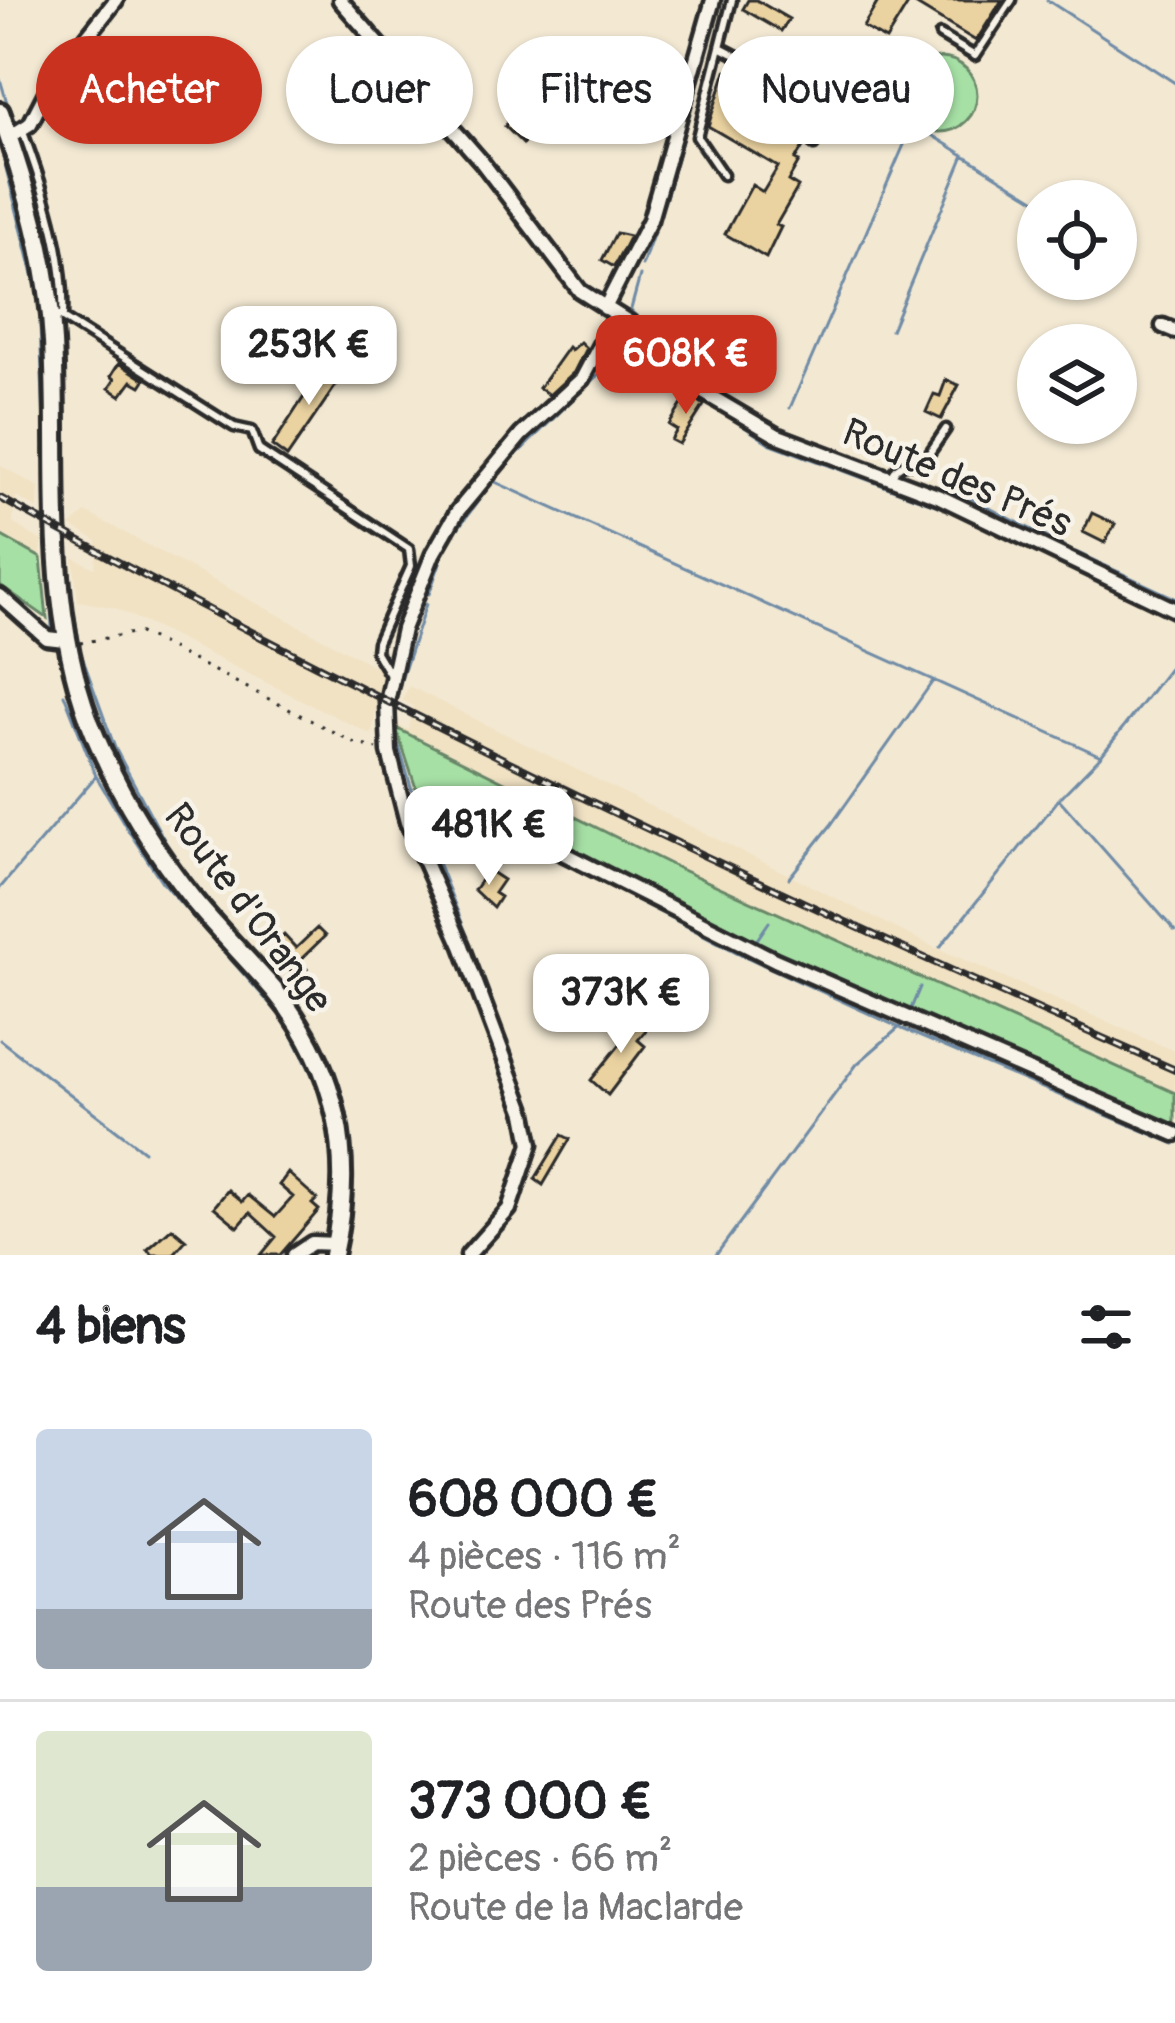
<!DOCTYPE html>
<html lang="fr">
<meta charset="utf-8">
<style>
:root{--surface:#fff;--page:#f2f2f2;--text:#202124;--muted:#757577;--line:#e0e0e0;--accent:#c8321e}
body{margin:0;font-family:Pangolin,sans-serif;background:var(--page);color:var(--text);height:100vh;display:flex;flex-direction:column;font-size:45px;white-space:nowrap}
*{box-sizing:border-box;margin:0}
p{font-size:39px;color:var(--muted)}
.icon{flex:none;width:66px;height:66px;fill:none;stroke:currentColor;stroke-width:2;stroke-linecap:round;stroke-linejoin:round}
.map{position:relative;height:1255px;overflow:hidden}
.side{display:flex;flex-direction:column;background:var(--surface);flex:1}
.side>*{flex:none}
.top-card{position:absolute;left:36px;top:36px;width:1104px;height:108px;display:flex;gap:24px}
.fabs{position:absolute;left:1017px;top:180px;display:grid;gap:24px}
.fabs a{display:grid;place-items:center;width:120px;height:120px;border-radius:50%;background:var(--surface);box-shadow:0 3px 9px #0004;font-size:60px}
.price{position:absolute;translate:-50% -102px;padding:0 27px;border-radius:24px;background:#fff;color:#222;font-size:39px;line-height:78px;filter:drop-shadow(0 3px 6px #0008)}
.price::after{content:'';position:absolute;left:50%;top:72px;width:36px;height:27px;margin-left:-18px;background:inherit;clip-path:polygon(0 0,100% 0,50% 100%)}
.price.on{background:var(--accent);color:#fff}
ul{padding:0;list-style:none}
li{display:flex;align-items:center;gap:36px;height:300px;padding:0 36px}
li+li{border-top:3px solid var(--line)}
li span{display:grid;place-items:center;flex:none;width:336px;height:240px;border-radius:12px;color:#555}
li>.icon{margin-inline-start:auto}
span .icon{width:144px;height:144px;fill:#fffc;stroke-width:1}
li b{font-size:51px}
h2{display:flex;justify-content:space-between;align-items:center;height:144px;padding:0 36px;font-size:51px}
.chip{padding:0 42px;border-radius:54px;background:var(--surface);box-shadow:0 3px 9px #0004;font-size:42px;line-height:108px}
.chip.on{background:var(--accent);color:#fff}
.map>svg:first-child{display:block}
.built{fill:#f1e2c4}
.green{fill:#a6e0a5;stroke:#688668;stroke-width:3}
.lines{fill:none;stroke-linecap:round;stroke-linejoin:round}
.stream{stroke:#6f8ba6;stroke-width:3}
.building{fill:#ebd3a1;stroke:#2b2b2b;stroke-width:3}
.lane-casing{stroke:#2b2b2b;stroke-width:15}
.street-casing{stroke:#2b2b2b;stroke-width:21}
.secondary-casing{stroke:#2b2b2b;stroke-width:26}
.path{stroke:#2b2b2b;stroke-width:3;stroke-dasharray:3 9;stroke-linecap:butt}
.lane{stroke:#f7f3e8;stroke-width:6}
.street{stroke:#f7f3e8;stroke-width:12}
.secondary{stroke:#f7f3e8;stroke-width:16}
.rail-casing{stroke:#2b2b2b;stroke-width:8}
.rail{stroke:#f7f3e8;stroke-width:3;stroke-dasharray:9;stroke-linecap:butt}
.labels{text-anchor:middle;dominant-baseline:central;stroke-width:9;stroke-linejoin:round;paint-order:stroke}
.street-label{font-size:39px;fill:#2b2b2b;stroke:#f7f3e8}
</style>
<div class="map">
<svg width="1175" height="1255" viewBox="0 0 1175 1255">
<rect width="100%" height="100%" fill="#f3e9d3"/>
<filter id="ink" filterUnits="userSpaceOnUse"><feTurbulence type="fractalNoise" baseFrequency=".00833" numOctaves="2"/><feDisplacementMap in="SourceGraphic" scale="24" xChannelSelector="R" yChannelSelector="G"/><feConvolveMatrix kernelMatrix="1 2 1 2 8 2 1 2 1" color-interpolation-filters="sRGB"/></filter>
<g filter="url(#ink)">
<path class="built" d="M0 465 39 487 38 509 16 497 13 523 42 541 41 558 0 535Z
M86 512 382 670 372 735 115 608 78 601 73 557 95 568 97 541 70 526Z
M409 686 930 945 1175 1051V1107L399 734 397 725 409 730 413 706 402 700Z"/>
<path class="green" d="M903 95a37 37 0 1 1 74 0a37 37 0 1 1-74 0Z
M0 535 41 558 47 618 0 585Z
M396 728 680 869 1175 1093V1131L817 976 558 846 447 808 423 809Z"/>
<g class="lines">
<path class="stream" d="M1047 0 1175 83
M0 79 13 123
M867 95 1038 201
M0 145 39 298 52 628
M24 153 43 214 58 302
M642 266 665 201 721 0
M631 309 640 276
M630 310 703 382 782 432
M891 330 964 155
M622 332 634 337 694 392
M609 361 624 329
M790 408 913 124
M720 411 769 443 949 510 1175 618
M820 445 839 452
M493 481 1101 756
M917 482 968 497 1064 546
M65 490 66 557
M1076 552 1175 598
M67 572 78 635
M429 594 447 543 502 469 605 368
M81 654 115 748 177 864 251 950
M1175 661 1101 756 1059 799 1175 931
M64 694 96 776 128 830 162 882 286 1022 321 1093
M418 810 394 730 396 695 426 604
M423 825 471 945 527 1101
M424 828C454 816 477 823 507 833L742 955 900 1028 1175 1144
M789 878 831 825 933 681
M0 888 96 776
M756 941 769 922
M940 947 1059 799
M260 961C345 1048 368 1137 343 1255
M910 1011 920 987
M0 1040 144 1151
M516 1205 528 1181 533 1152
M328 1231 333 1184 332 1143
M480 1255 500 1228
M716 1255 857 1064 902 1025"/>
</g>
<path class="building" d="M748 0H756L789 19 781 31 743 9Z
M879 0H1002L976 41 910 1 886 40 863 27Z
M787 57 825 78 816 93 779 70Z
M726 71 811 120 801 139 806 142 795 160 799 162 788 181 798 187 776 225 781 227 766 258 725 234 752 185 763 192 778 167 708 126Z
M519 106 539 120 523 144 505 126Z
M616 233 630 236 614 267 602 260Z
M734 333 746 339 728 374 737 379 732 391 710 379 721 358 712 352 721 337 729 343Z
M580 342 586 348 574 372 549 395 539 388 568 347 571 350Z
M328 360 345 372 287 457 272 446Z
M119 363 145 380 141 386 132 381 121 396 109 388 115 379 111 376Z
M946 380 959 385 941 419 926 412 934 394 940 396Z
M689 393 704 405 679 444 671 440 677 430 669 425Z
M1092 513 1115 524 1105 543 1083 532Z
M488 870 503 880 494 893 500 897 493 908 474 890Z
M317 928 325 936 299 961 307 969 298 978 275 954 280 950 274 944 284 935 296 948Z
M624 1012 646 1030 638 1040 645 1046 608 1095 591 1080 630 1032 616 1021Z
M562 1135 570 1139 543 1185 535 1179Z
M288 1173 317 1199 312 1204 319 1210 280 1255H261L276 1237 250 1213 238 1227 214 1207 228 1190 242 1202 248 1195 275 1217 293 1197 279 1185Z
M172 1228 186 1240 173 1255H153L147 1250Z"/>
<g class="lines">
<g class="lane-casing">
<path id="lane" d="M940 35 975 56 1012 0
M720 47 772 74 821 107 814 145
M23 132C43 187 66 256 63 315
M723 175 697 137 732 0
M53 312 234 427 252 431 259 450 409 549 411 566 377 642 376 652 391 677
M892 476C898 463 908 462 922 464L946 429"/>
</g>
<g class="street-casing">
<path id="street" d="M340 0 481 161 580 291 629 322 703 392 776 435 940 497 1175 610
M9 137 30 124 52 81 116 0
M605 308 650 220 713 0
M1163 326 1175 331
M0 596 47 638 65 640
M407 822 450 812 493 818 775 960 1175 1134
M294 1255 312 1243 336 1244
M468 1255 509 1209 531 1144 525 1113 462 946 407 822 389 752 387 702 403 629 433 554 457 512 521 435 582 379 616 315"/>
</g>
<g class="secondary-casing">
<path id="secondary" d="M0 112C26 187 49 262 53 342 60 476 42 611 96 738 121 797 155 852 195 902 220 932 248 960 274 990 338 1067 355 1158 333 1255"/>
</g>
<path class="path" d="M80 643 138 632 355 743 377 749"/>
<use href="#lane" class="lane"/>
<use href="#street" class="street"/>
<use href="#secondary" class="secondary"/>
<g class="rail-casing">
<path id="rail" d="M0 498C382 708 776 895 1175 1070"/>
</g>
<use href="#rail" class="rail"/>
</g>
</g>
<g class="labels">
<g class="street-label">
<text transform="translate(957 478) rotate(23)">Route des Prés</text>
<text transform="translate(248 908) rotate(53)">Route d'Orange</text>
</g>
</g>
</svg>
<div class="fabs">
<a><svg class="icon" aria-label="locate" viewBox="0 0 24 24"><circle cx="12" cy="12" r="6"/><path d="M12 2v4M12 18v4M2 12h4M18 12h4"/></svg></a>
<a><svg class="icon" aria-label="layers" viewBox="0 0 24 24"><path d="M12 4l9 5-9 5-9-5zM3 14l9 5 9-5"/></svg></a>
</div>
<b class="price" style="left:309px;top:408px">253K €</b>
<b class="price on" style="left:686px;top:417px">608K €</b>
<b class="price" style="left:489px;top:888px">481K €</b>
<b class="price" style="left:621px;top:1056px">373K €</b>
<div class="top-card">
<a class="chip on">Acheter</a>
<a class="chip">Louer</a>
<a class="chip">Filtres</a>
<a class="chip">Nouveau</a>
</div>
</div>
<section class="side">
<h2>4 biens<svg class="icon" aria-label="filters" viewBox="0 0 24 24"><path d="M4 7h16M4 17h16"/><circle cx="9" cy="7" r="2"/><circle cx="15" cy="17" r="2"/></svg></h2>
<ul>
<li><span style="background:linear-gradient(#c9d6e8 75%,#9aa5b1 0)"><svg class="icon" aria-label="home" viewBox="0 0 24 24"><path d="M3 11l9-7 9 7M6 9v11h12V9"/></svg></span><div><b>608 000 €</b><p>4 pièces · 116 m²</p><p>Route des Prés</p></div></li>
<li><span style="background:linear-gradient(#dfe7d0 65%,#9aa5b1 0)"><svg class="icon" aria-label="home" viewBox="0 0 24 24"><path d="M3 11l9-7 9 7M6 9v11h12V9"/></svg></span><div><b>373 000 €</b><p>2 pièces · 66 m²</p><p>Route de la Maclarde</p></div></li>
</ul>
</section>
